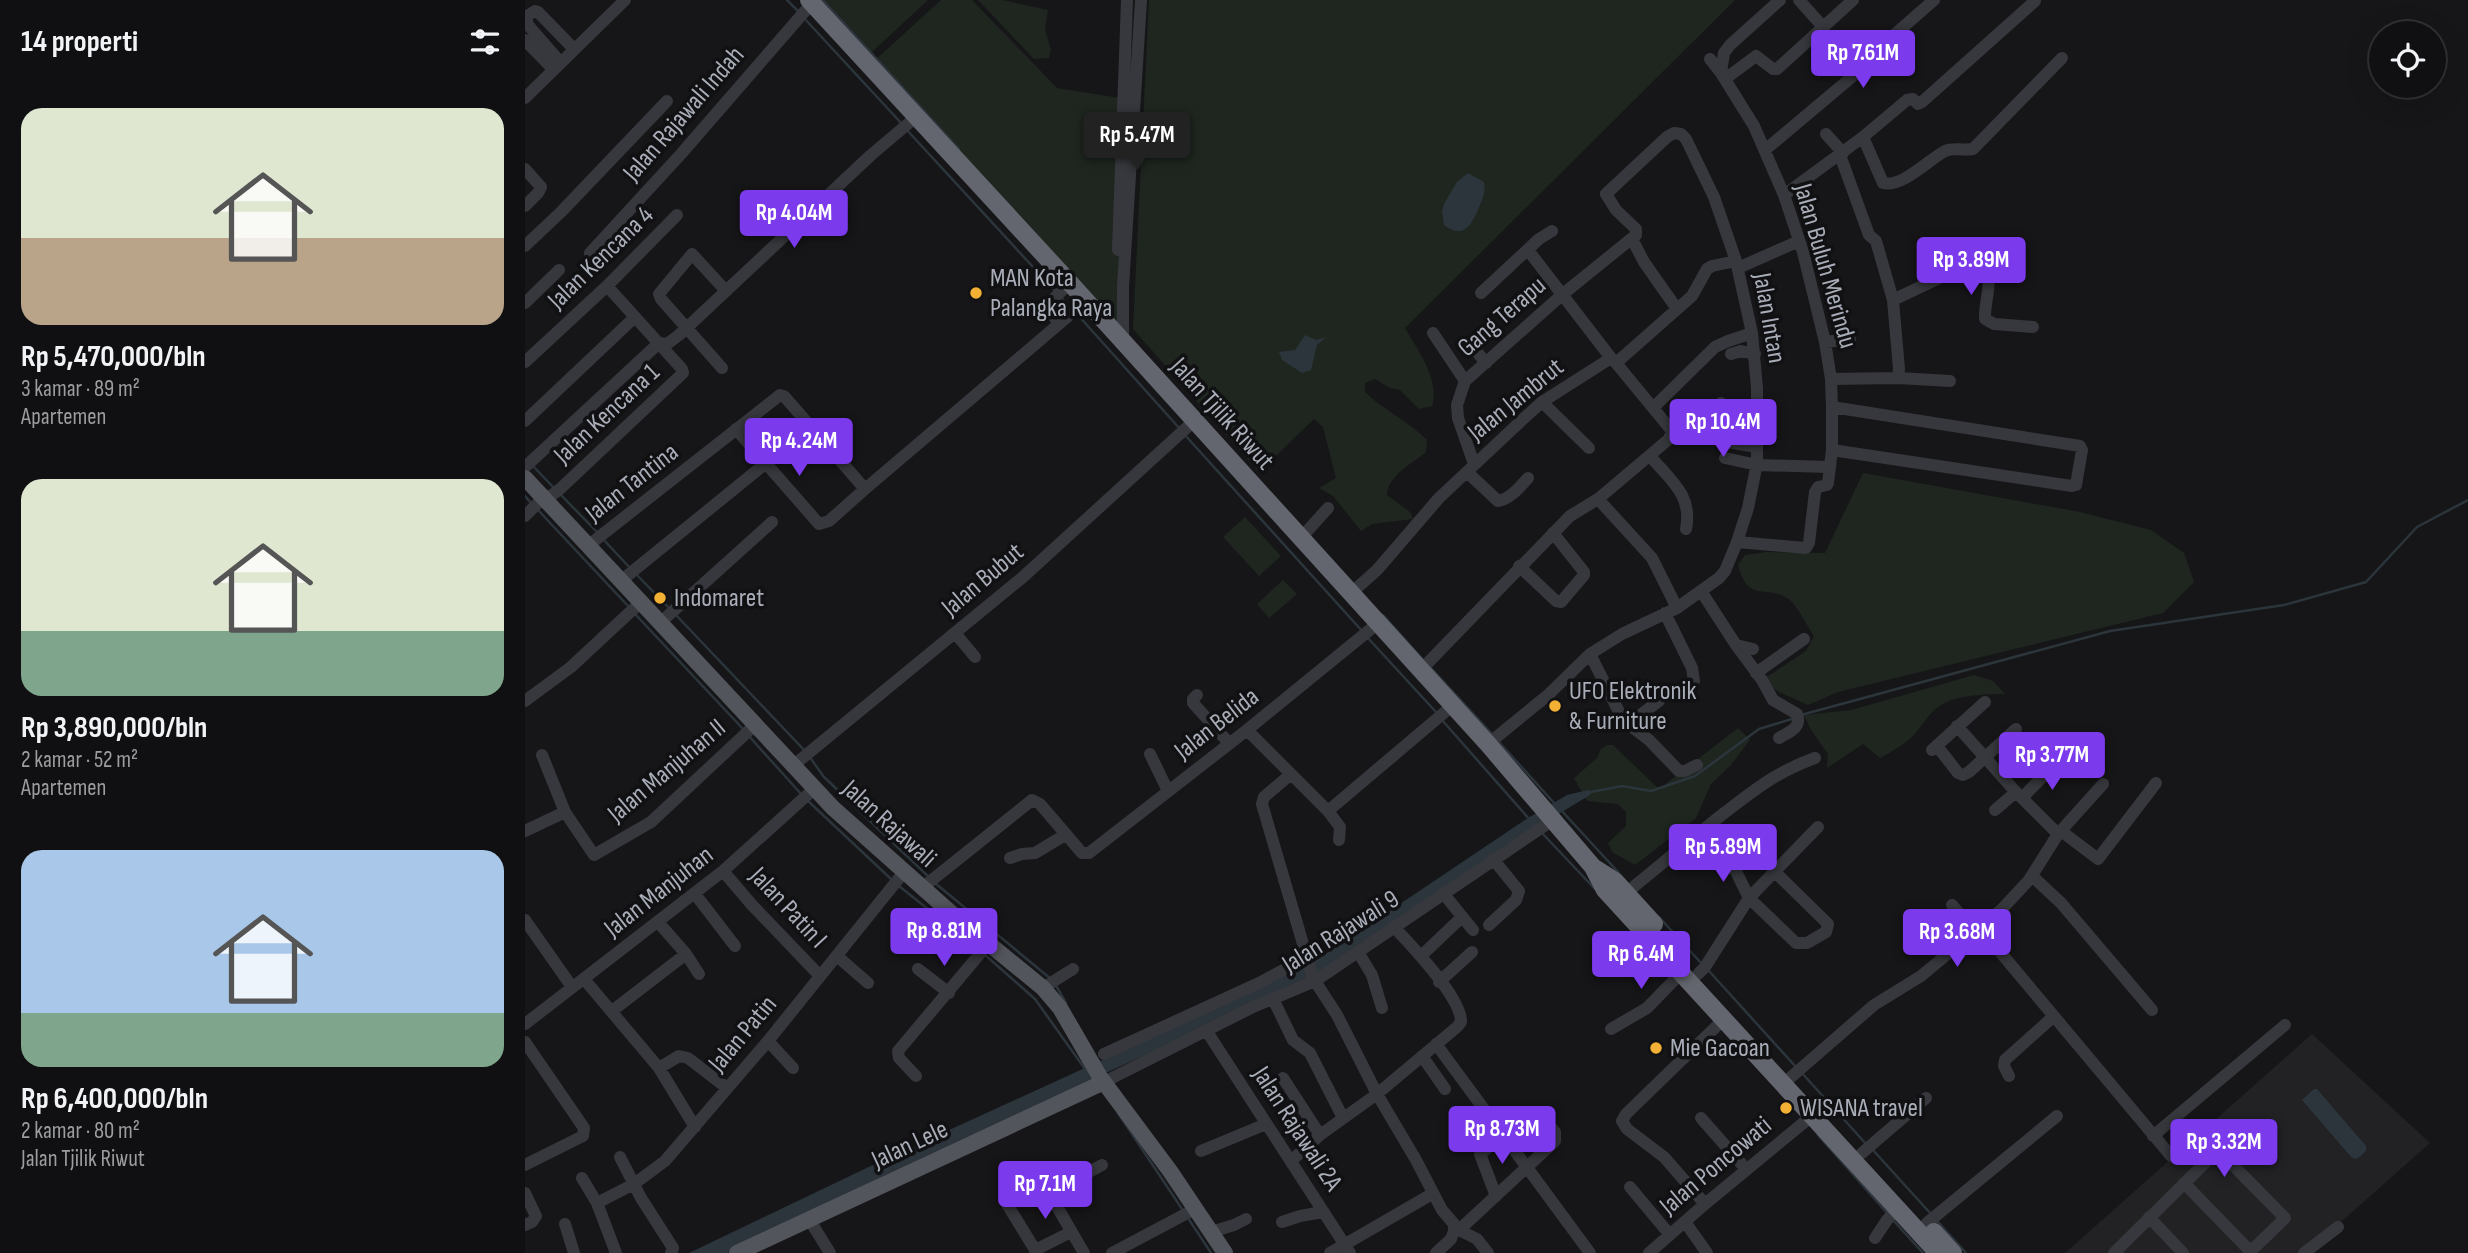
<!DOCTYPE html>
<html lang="id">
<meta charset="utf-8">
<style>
:root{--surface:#101012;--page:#19191b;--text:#f1f3f6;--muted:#9c9d9f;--line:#303032;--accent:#7c3aed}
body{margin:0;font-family:"Sofia Sans Condensed",sans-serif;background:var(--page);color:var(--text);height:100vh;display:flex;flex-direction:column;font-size:26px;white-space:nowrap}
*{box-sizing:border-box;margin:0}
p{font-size:23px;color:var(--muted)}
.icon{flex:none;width:38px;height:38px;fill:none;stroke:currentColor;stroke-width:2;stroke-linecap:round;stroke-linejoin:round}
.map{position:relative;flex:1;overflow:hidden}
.side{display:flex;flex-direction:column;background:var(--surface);width:525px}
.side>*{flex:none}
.buttons{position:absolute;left:1844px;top:21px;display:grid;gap:14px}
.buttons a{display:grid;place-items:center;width:77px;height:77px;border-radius:50%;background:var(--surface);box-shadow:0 7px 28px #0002,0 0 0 2px var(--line);font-size:35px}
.price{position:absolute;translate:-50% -60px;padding:0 16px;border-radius:7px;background:var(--accent);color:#fff;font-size:23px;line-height:46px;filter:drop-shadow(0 2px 4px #0008)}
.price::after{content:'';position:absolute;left:50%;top:42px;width:21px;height:16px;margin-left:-10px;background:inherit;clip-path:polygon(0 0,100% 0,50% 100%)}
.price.selected{background:#222;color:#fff}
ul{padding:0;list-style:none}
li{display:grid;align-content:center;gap:14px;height:371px;padding:0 21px}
li span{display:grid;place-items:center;height:217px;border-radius:21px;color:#555}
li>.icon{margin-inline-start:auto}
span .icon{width:126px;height:126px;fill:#fffc;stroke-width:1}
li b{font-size:30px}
h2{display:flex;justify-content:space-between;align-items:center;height:84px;padding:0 21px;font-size:30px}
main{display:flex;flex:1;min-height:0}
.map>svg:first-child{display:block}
.built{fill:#222225}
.green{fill:#1e261f}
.water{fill:#2c353c}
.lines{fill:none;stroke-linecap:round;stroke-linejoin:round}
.stream{stroke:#2c353c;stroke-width:2.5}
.minor{stroke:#37383d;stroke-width:12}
.major{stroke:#53555c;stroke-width:16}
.highway{stroke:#63666e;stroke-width:18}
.poi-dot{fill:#f2b134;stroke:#111113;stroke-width:2.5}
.labels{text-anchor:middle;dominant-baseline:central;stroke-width:7;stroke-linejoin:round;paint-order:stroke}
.street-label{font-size:26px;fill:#a8adb8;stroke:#111113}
.poi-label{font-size:26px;fill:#a8adb8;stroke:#111113;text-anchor:start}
</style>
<main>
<section class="side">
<h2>14 properti<svg class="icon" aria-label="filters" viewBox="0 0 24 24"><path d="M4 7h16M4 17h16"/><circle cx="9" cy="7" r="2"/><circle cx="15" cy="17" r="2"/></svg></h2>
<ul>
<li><span style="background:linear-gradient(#dfe7d0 60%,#b9a48a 0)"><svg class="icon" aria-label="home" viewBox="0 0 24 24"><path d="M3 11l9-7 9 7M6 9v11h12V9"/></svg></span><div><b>Rp 5,470,000/bln</b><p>3 kamar · 89 m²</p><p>Apartemen</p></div></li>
<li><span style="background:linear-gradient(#dfe7d0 70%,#7fa58c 0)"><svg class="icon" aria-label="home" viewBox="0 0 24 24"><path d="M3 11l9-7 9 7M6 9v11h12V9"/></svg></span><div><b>Rp 3,890,000/bln</b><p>2 kamar · 52 m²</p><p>Apartemen</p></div></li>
<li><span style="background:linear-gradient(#a9c7e8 75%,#7fa58c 0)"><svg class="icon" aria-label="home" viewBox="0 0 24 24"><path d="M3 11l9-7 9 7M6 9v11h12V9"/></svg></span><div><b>Rp 6,400,000/bln</b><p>2 kamar · 80 m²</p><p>Jalan Tjilik Riwut</p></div></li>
</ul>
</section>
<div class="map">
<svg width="1943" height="1253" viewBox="0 0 1943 1253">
<rect width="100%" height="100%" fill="#161618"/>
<path class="built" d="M1787 1034 1905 1143 1781 1253H1540Z"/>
<path class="green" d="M300 0H403L347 52Z
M416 0H447L532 88 602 99 594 336 348 62Z
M453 0H477L523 10 520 29 526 50 524 58 509 59Z
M624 0H1210L880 328C893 351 915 379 907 406L894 409 875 390 865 388 850 379 840 383V392C859 410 883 421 902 440L901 452C887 464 863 475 862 495L885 512 888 519 847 524 836 531 808 496 794 488 811 478 798 427 789 419 734 472 608 329Z
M1338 473 1555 512 1626 530 1659 553 1669 582 1638 613 1313 692 1283 705 1254 692 1237 680 1281 651 1289 636C1283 627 1271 604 1264 599 1239 583 1224 605 1213 565L1220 555 1242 552 1300 553Z
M720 517 756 556 734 576 698 537Z
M758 580 772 594 744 618 732 604Z
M1449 675 1468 681 1480 694C1463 694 1430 695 1416 705 1403 713 1397 727 1387 737 1377 746 1366 752 1355 758L1338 744 1302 768 1303 754 1286 730 1279 715 1326 710Z
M1213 728 1225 740 1205 766 1186 784 1171 818 1110 865 1087 852 1083 843 1101 826V812L1093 804 1062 801 1049 778 1072 758 1076 749 1082 745H1088L1134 789Z"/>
<path class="water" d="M943 173 959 182C961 194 957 199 953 210 945 227 938 239 919 225L917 211 920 202 932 182Z
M780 335 791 340 801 337 792 345 786 370 777 373 757 360 754 352 770 350Z
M1063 790 1067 791 1065 795 1010 828 806 969 358 1176 202 1253H164L352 1163 715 997 796 957 1003 818 1042 795Z
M1789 1089H1792L1841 1146V1151L1832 1159 1827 1158 1777 1100Z"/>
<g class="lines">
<path class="stream" d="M262 0 275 13
M298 0 434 149
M279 18 377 124
M381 129 531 292
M535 296 547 310
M552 314 655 429
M659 434 838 632
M7 465 29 488
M36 495 73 533
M0 496 6 503
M13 510 104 607
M77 538 106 569
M111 574 145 609
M150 614 280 751
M111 615 219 730
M858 615 900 662
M842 637 911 712
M905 667 967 734
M1276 715 1585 631 1759 605 1841 582 1892 527 1943 500
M917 720 1005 820
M223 735 277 795
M973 741 1030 804
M284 756 299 777 405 878
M1066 792 1097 786 1126 791 1170 776 1234 729 1270 718
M282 800 366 879
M1035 809 1094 873
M1017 833 1070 889
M410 883 526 979
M374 886 453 949
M1134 917 1177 964
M459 954 510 999 560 1069
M1184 971 1271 1067
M530 984 541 1003
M1276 1072 1342 1145
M593 1113 657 1209
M1293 1135 1363 1214
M1347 1149 1406 1214
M663 1218 686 1253
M1367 1219 1398 1253
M1413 1222 1441 1253"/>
<path class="minor" d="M1274 0 1299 28
M0 40 28 69
M1185 59 1196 73
M35 62 2 24V16L10 11 13 12 49 49
M1200 79 1231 56 1248 69H1252L1328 0
M0 98 100 0
M1301 134 1318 153
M1338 137 1358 183C1377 188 1403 160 1420 151 1429 147 1438 151 1448 149L1537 58
M1240 150 1334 71 1361 42 1409 0
M0 169 16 187 13 193 0 206
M1259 195 1338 137 1382 100 1388 99 1393 104 1397 102 1510 1
M234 198 265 231
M1107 239 1119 262 1152 309
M0 246 36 212 142 101
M593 250 602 0
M1003 250 1086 358
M65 253 156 154 287 3
M1213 268 1274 241
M956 293 1014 239 1027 231
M1368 300 1452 260 1458 261C1470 279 1459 300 1460 319L1469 324 1508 327
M0 303 34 270
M534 323 523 309 522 305 545 283
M908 333 940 381
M598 342V287L616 0
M1300 342 1325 339
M134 343 142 344 154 335 346 155 391 117
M948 347 961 363
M1206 354 1216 351 1230 354
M0 362 82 286 152 215
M1091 363 1167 296 1182 269 1187 266 1211 261
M197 368 136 299 134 294 167 254 201 291
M1373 378 1425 381
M1306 379 1373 378 1374 369 1368 300 1351 241 1344 235 1315 155
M1017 402 1064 448
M1307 407 1555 446 1557 450 1551 485 1547 486 1307 450
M1128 408 1190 347 1203 341 1227 333
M0 421 110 317
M211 429 294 524 304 521 340 489
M1183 431 1196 441 1232 447
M1147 435 1160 433 1196 403
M1125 456C1145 480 1168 495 1161 529
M1200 458 1232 465 1304 467
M949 464 933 418 932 405 940 381 1038 294 1111 235V229L1091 210 1081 194 1142 137 1149 133 1156 134 1161 139 1189 197 1211 261 1227 333 1232 388V463L1223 508 1212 542 1200 571 1194 578 1152 608 1097 634 1065 654 1023 695 963 744
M0 467 134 343
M942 472 973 501C985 499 995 487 1003 478
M1073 499 1127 558 1152 608
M0 516 18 498 27 495 35 489 158 373 157 369 82 286
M775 539 803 508
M1212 542 1281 548 1284 543 1290 492 1293 487 1302 485 1303 483 1307 450V407L1306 379 1300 342 1278 252 1259 195 1229 126 1196 73 1199 53 1205 45 1255 0
M64 545 255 395 259 396 340 489 561 301
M994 566 1031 601 1036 602 1059 575V572L1028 533
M97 580 240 464
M1176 591 1211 645 1228 649
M825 594 852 570 914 498 997 420 1017 402 1086 358 1091 363 1147 431 1144 439 1073 499 1045 516 895 671
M1140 613 1167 668 1169 681
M136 622 247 522
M430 633 450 657
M1211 645 1237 680 1248 700 1272 714C1277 728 1264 732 1254 738
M1065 654 1098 720 1124 740 1154 771H1160L1172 765
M1231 673 1279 639
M672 695 668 699V703L704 743
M0 701 46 667 117 601
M1102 725 1134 701
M1432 726 1489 790 1533 834
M722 730 803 811 927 706
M1412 746 1433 773 1438 775 1444 772 1491 729
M1407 750 1460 702
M625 754 643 791
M17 755 40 812 69 855 126 822 231 724
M269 765 498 577 669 421
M766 774 739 797 737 804 788 978 812 1015 852 1094 891 1160 917 1210 929 1224V1231
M1497 798 1532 762
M1470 810 1491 792
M803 811 815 827 814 840
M0 831 40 812
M1536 831 1573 859 1631 783
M1203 855 1224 898 1271 943H1282L1301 932 1303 924 1250 872
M485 858 497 854 510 853 540 835
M198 871 227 905 295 976
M1507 876 1536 903 1627 1010
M397 888 507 800 515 804 557 853H564L722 730 852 624
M918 893 948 930
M1101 893C1133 867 1165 840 1198 814 1231 789 1251 772 1290 758
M170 894 210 946
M1427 905 1450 932
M0 920 47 987
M133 922 161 954 174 974
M964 925 991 900 994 891 968 859
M1455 928 1646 1156
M833 952 847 975 857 1008
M312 956 343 983
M896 956 937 917
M393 969 424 993
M1173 974 1180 967 1224 898 1293 827
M59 979 134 1068 170 1127
M914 982 947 952
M518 988 548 969
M748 999 768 1040 785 1053 818 1118
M87 1011 161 954
M0 1024 198 871 290 788
M1086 1029 1122 1008 1157 972
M681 1030 825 1253
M243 1041 268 1068
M0 1042 59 1128 58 1136 0 1165
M911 1044 1065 1253
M579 1054 734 983 781 958
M897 1056 920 1089
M134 1068 154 1056 163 1058 202 1088
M391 1076 374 1058 373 1051 464 943
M1484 1076 1479 1066 1480 1060 1528 1017
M758 1078 795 1135
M579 1082 728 1007 790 981 1028 820
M1258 1084 1349 1005 1396 976 1477 909 1504 880 1533 834 1578 784
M1176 1118 1221 1169
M1628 1136 1760 1025
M676 1151 741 1124
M1337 1153 1401 1098
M95 1157 116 1198 148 1248 146 1253
M766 1161 795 1135 852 1094 932 1027 936 1022C937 998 886 945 869 927
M513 1174 559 1253
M57 1178 72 1203 91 1253
M1659 1183 1726 1252
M1105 1187 1145 1235
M0 1193 11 1216 7 1222 0 1225
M523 1194 577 1165
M971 1196 955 1154 978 1135
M72 1203 109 1184 140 1161 243 1041 379 872
M482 1204 512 1253
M1180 1204 1139 1157 1102 1129 1097 1121 1101 1114 1199 1019
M1624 1217 1658 1253
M284 1219 305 1253
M757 1222 775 1216 798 1212
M1160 1222 1182 1253
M1402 1223 1532 1116
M40 1224 49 1253
M934 1230 1030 1141V1132L1014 1114
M929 1231 934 1230 952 1239 963 1253
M686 1232 709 1225 721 1219
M1350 1238 1362 1220 1373 1208
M510 1250 546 1232
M587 1253 670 1209
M805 1253 907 1194
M911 1253 926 1239 929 1231
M1124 1253 1180 1204 1288 1115
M1589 1253 1693 1150 1760 1218 1724 1253
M1779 1253 1813 1227"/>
<path class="major" d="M0 478 308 808 425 912 518 988 535 1008 575 1077 645 1171 700 1253
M212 1253 579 1082"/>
<path class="highway" d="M284 0 545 283 963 744 1068 867 1080 890 1413 1253
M1068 867 1090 881 1129 924
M1409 1232 1428 1253"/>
</g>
<g class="poi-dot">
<circle cx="451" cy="293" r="7"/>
<circle cx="135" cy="598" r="7"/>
<circle cx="1030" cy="706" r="7"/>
<circle cx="1131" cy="1048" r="7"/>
<circle cx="1261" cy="1108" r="7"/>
</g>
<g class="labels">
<g class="street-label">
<text transform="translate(159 114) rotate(-49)">Jalan Rajawali Indah</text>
<text transform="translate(76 258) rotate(-44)">Jalan Kencana 4</text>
<text transform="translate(1300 266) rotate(74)">Jalan Buluh Merindu</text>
<text transform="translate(977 317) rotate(-41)">Gang Terapu</text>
<text transform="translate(1244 318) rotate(80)">Jalan Intan</text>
<text transform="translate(991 400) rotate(-39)">Jalan Jambrut</text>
<text transform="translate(82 414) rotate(-43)">Jalan Kencana 1</text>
<text transform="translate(697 414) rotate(48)">Jalan Tjilik Riwut</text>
<text transform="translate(107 483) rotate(-38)">Jalan Tantina</text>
<text transform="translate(458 580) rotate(-40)">Jalan Bubut</text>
<text transform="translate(692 724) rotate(-38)">Jalan Belida</text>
<text transform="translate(142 771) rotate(-40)">Jalan Manjuhan II</text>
<text transform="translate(364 824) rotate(42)">Jalan Rajawali</text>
<text transform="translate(134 892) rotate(-38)">Jalan Manjuhan</text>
<text transform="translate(263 908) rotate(47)">Jalan Patin I</text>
<text transform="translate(816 932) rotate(-32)">Jalan Rajawali 9</text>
<text transform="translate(218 1034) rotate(-50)">Jalan Patin</text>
<text transform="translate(772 1129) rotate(57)">Jalan Rajawali 2A</text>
<text transform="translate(385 1145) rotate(-25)">Jalan Lele</text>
<text transform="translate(1191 1166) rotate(-40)">Jalan Poncowati</text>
</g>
<g class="poi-label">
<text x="465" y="278">MAN Kota<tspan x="465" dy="30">Palangka Raya</tspan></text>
<text x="149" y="598">Indomaret</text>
<text x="1044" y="691">UFO Elektronik<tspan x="1044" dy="30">&amp; Furniture</tspan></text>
<text x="1145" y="1048">Mie Gacoan</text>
<text x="1275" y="1108">WISANA travel</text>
</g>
</g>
</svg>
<div class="buttons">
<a><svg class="icon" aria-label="locate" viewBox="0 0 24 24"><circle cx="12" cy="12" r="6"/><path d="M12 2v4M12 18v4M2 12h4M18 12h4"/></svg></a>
</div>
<b class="price" style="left:1338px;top:90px">Rp 7.61M</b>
<b class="price selected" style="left:612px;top:172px">Rp 5.47M</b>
<b class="price" style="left:269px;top:250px">Rp 4.04M</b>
<b class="price" style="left:1446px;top:297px">Rp 3.89M</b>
<b class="price" style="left:1198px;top:459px">Rp 10.4M</b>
<b class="price" style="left:274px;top:478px">Rp 4.24M</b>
<b class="price" style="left:1527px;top:792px">Rp 3.77M</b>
<b class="price" style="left:1198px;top:884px">Rp 5.89M</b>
<b class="price" style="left:419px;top:968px">Rp 8.81M</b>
<b class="price" style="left:1432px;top:969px">Rp 3.68M</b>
<b class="price" style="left:1116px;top:991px">Rp 6.4M</b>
<b class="price" style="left:977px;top:1166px">Rp 8.73M</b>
<b class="price" style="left:1699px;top:1179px">Rp 3.32M</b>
<b class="price" style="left:520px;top:1221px">Rp 7.1M</b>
</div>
</main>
